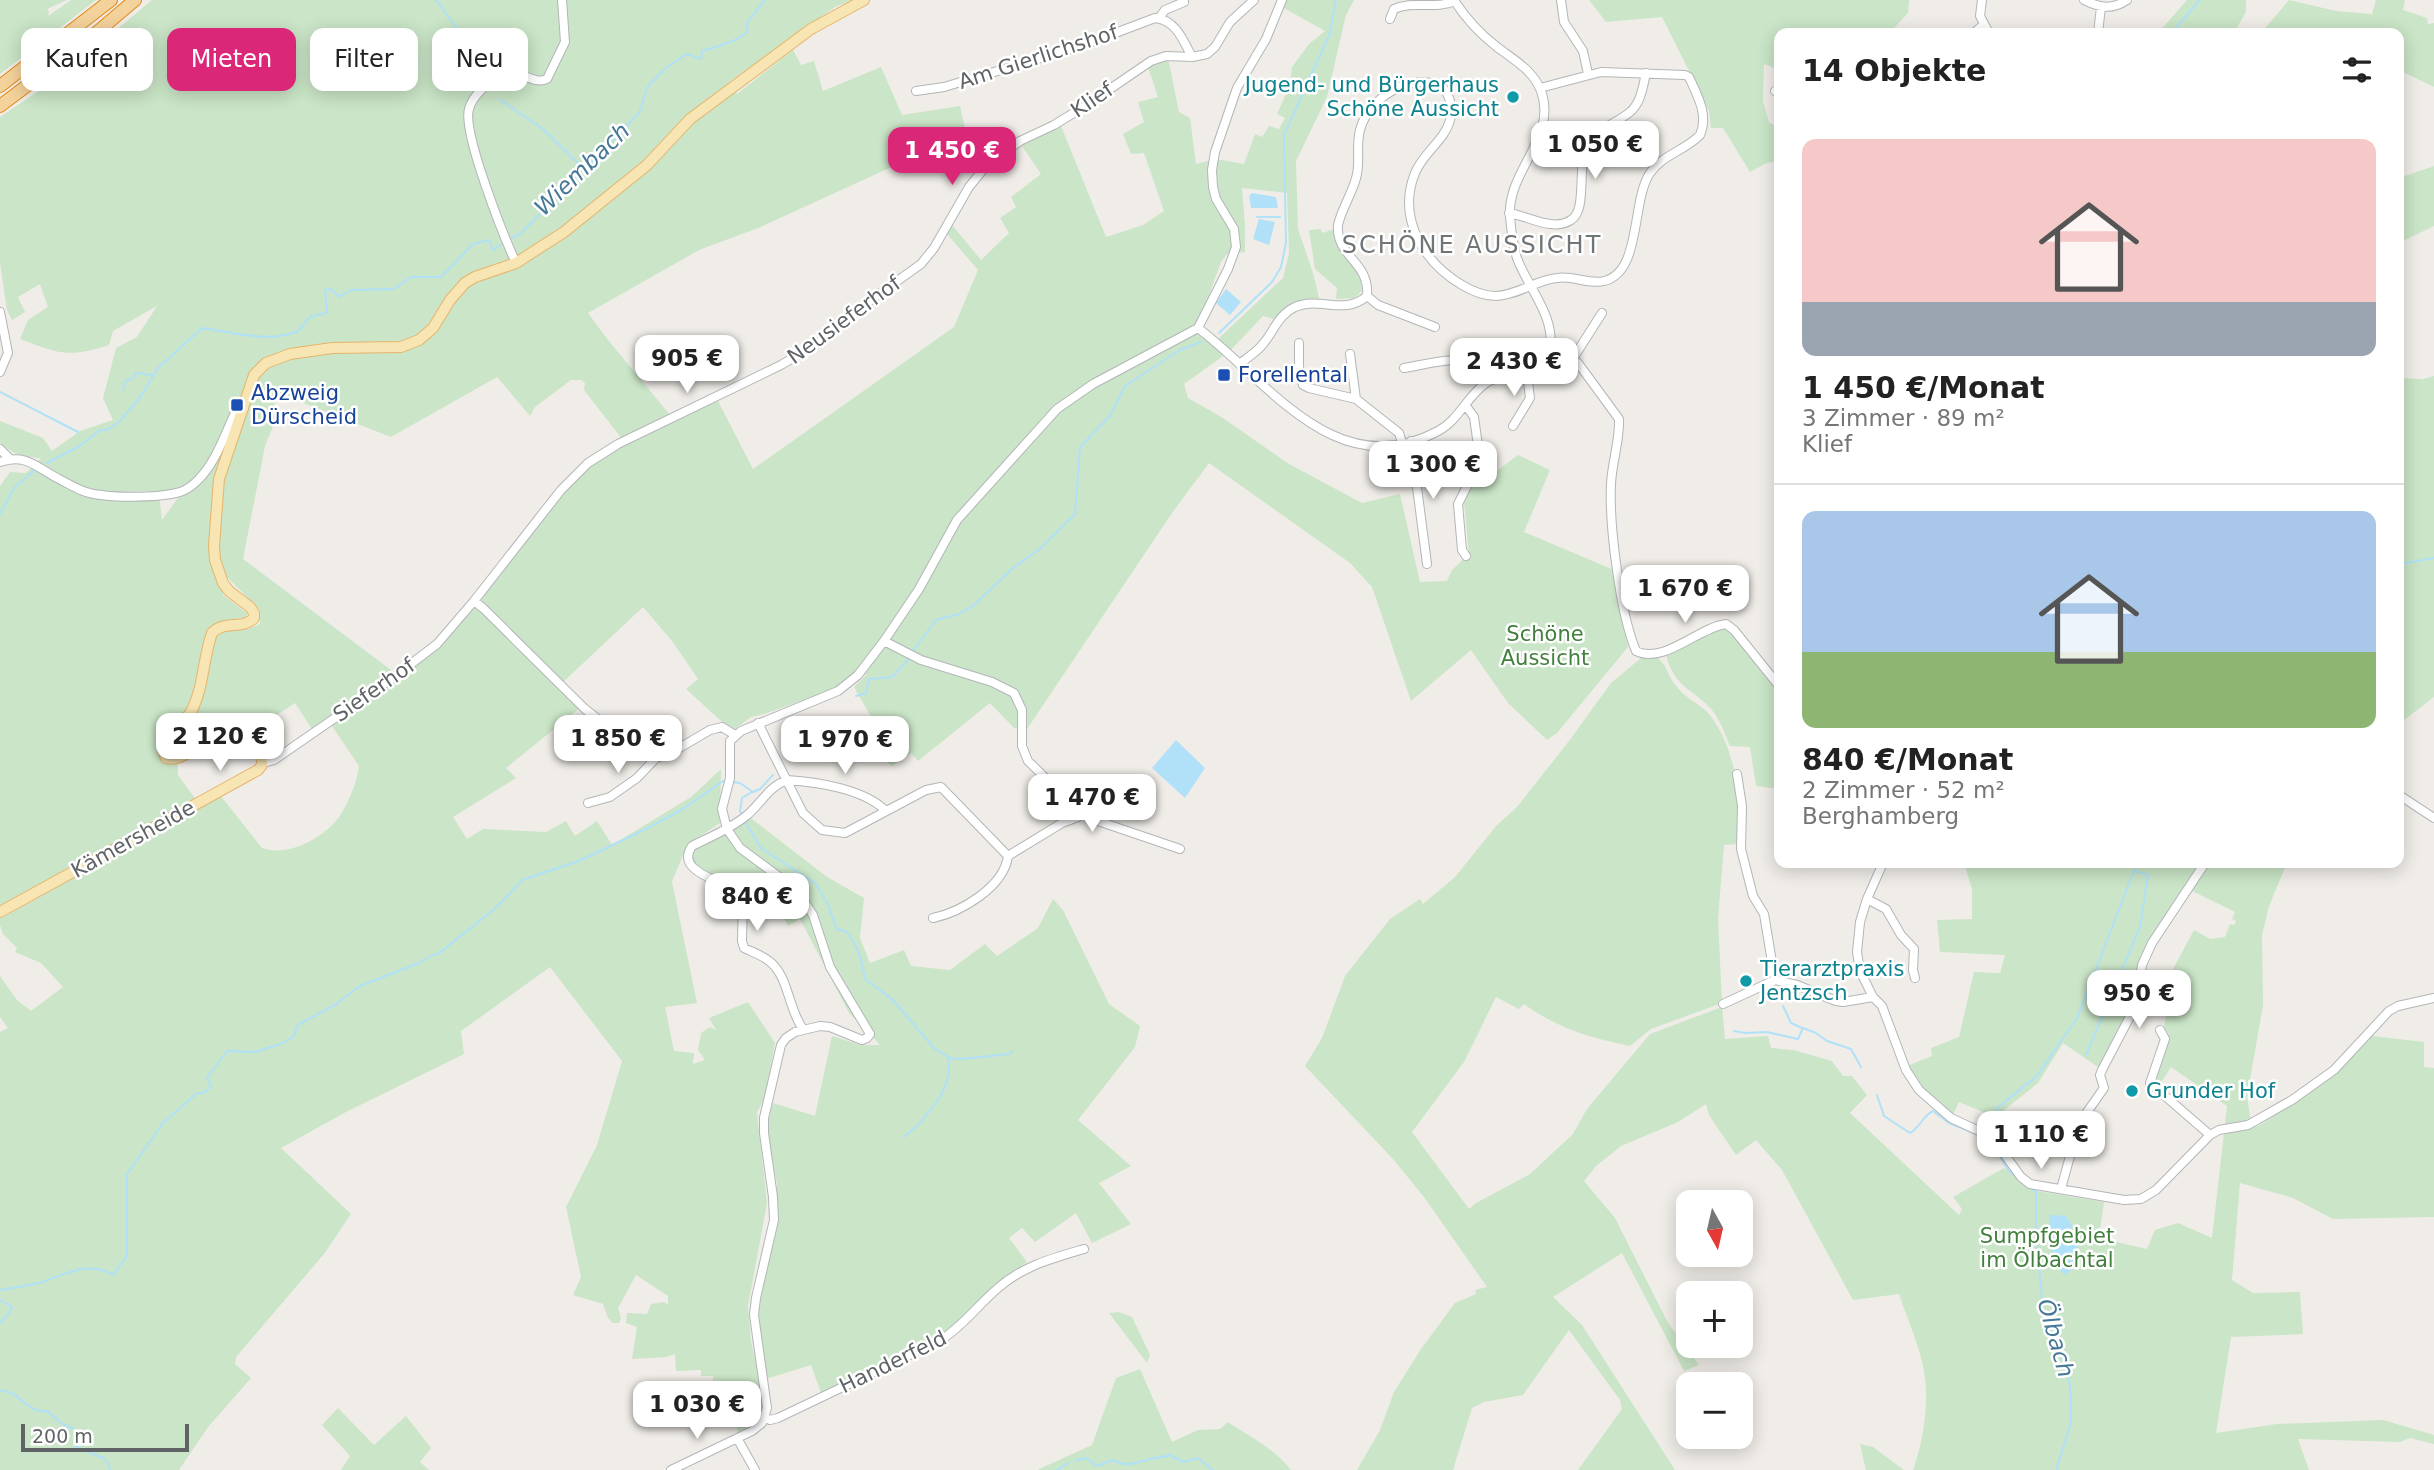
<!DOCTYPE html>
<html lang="de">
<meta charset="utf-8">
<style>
:root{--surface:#fff;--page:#f2f2f2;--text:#222;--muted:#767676;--line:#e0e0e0;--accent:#db2777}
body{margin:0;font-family:"DejaVu Sans",sans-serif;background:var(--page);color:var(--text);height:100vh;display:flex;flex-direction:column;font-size:26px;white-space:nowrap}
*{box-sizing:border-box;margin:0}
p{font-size:23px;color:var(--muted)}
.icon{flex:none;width:38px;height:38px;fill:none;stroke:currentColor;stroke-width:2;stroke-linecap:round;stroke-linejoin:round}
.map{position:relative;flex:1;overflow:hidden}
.panel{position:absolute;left:1774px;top:28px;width:630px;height:840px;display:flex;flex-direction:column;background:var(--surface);border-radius:14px;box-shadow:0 4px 18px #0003}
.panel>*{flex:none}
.banner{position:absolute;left:21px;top:28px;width:665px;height:63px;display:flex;gap:14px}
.needle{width:46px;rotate:172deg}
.controls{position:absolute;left:1676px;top:1190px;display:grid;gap:14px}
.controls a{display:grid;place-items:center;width:77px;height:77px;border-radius:14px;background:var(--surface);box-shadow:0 4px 18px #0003;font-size:35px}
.scale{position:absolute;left:21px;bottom:18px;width:168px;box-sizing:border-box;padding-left:7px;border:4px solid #5f6366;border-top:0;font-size:19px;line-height:24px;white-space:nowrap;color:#5f6366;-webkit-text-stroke:5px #fff;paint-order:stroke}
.price{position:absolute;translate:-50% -60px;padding:0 16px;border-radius:14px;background:#fff;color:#222;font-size:23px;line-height:46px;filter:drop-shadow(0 2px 4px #0008)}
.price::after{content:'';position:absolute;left:50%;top:42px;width:21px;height:16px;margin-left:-10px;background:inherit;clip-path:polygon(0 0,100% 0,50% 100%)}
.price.current{background:var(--accent);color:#fff}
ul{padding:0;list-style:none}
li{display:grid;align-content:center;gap:14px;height:371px;padding:0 28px}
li+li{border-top:2px solid var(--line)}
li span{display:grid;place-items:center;height:217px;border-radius:14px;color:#555}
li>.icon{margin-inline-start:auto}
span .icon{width:126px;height:126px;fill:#fffc;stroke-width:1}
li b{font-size:30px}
h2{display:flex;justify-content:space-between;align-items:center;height:84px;padding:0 28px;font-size:30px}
.tag{padding:0 24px;border-radius:14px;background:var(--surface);box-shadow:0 4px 18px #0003;font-size:24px;line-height:63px}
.tag.current{background:var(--accent);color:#fff}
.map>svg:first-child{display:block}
.green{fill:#cae5c7;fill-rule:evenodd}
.water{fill:#b0e1f8}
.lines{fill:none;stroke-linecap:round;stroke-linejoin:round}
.stream{stroke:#b0e1f8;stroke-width:2}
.minor-casing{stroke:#b3b5b8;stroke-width:10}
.major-casing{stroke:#e6b46b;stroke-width:12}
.highway-casing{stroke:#e38915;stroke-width:14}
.minor{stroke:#fff;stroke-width:8}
.major{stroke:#f8e5b4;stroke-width:10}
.highway{stroke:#f4d29b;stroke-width:12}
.culture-dot{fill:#0f9aa8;stroke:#fff;stroke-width:2.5}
.transit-dot{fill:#1a4fb4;stroke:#fff;stroke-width:2.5}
.labels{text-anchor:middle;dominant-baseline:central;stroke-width:5;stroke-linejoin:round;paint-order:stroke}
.street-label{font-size:21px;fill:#5f6366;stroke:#fff}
.culture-label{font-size:21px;fill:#0d838f;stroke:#fff;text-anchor:start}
.transit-label{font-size:21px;fill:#164399;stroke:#fff;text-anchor:start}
.park-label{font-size:21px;fill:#41803d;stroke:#fff}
.water-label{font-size:23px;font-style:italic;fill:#467898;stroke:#fff}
.quarter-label{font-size:24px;letter-spacing:2px;fill:#707578;stroke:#fff}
</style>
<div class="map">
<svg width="2434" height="1470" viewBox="0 0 2434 1470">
<rect width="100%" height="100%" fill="#f0ede8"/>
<path class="green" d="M0 0H67L47 9 49 12 48 16 71 0H96L0 74Z
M152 0H559L567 42 564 0H853L835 7 729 82 737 94 793 50 801 65 814 61 823 91 881 67 902 115 960 106 966 133 758 228 699 250 588 313 608 340 670 415 622 439 584 390 585 383 581 380H571L535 407 530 416 497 377 391 437 301 402 274 397 276 419 265 446 243 559 395 673 312 729 295 703 250 733 224 722 177 754 178 775 197 801 5 907 4 917 220 795 262 848C287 857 319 840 336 821 346 810 358 780 359 766L330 723 390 682 474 606 482 609 580 708 506 768 516 778 453 817 467 839 483 829 546 832 566 821 575 836 597 821 612 845 691 797 721 769 720 823 687 845 672 882 697 1003 665 1007 674 1051 694 1053 693 1064 705 1060 698 1050 701 1033 710 1027 716 1030 709 1018 748 1002 775 1043 764 1100 757 1112 767 1203 748 1306 751 1341 757 1368 763 1349 757 1315 777 1217V1183L769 1146 768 1123 773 1103 815 1116 832 1036 861 1045H880L849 1013 800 919 788 926 767 882 741 895C726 877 700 877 689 858L694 848 748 816 827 877 864 898 860 938 870 963 904 950 911 966 950 970 985 944 997 956 1038 928 1053 899 1063 910 1109 1004 1140 1026 1135 1047 1078 1120 1131 1166 1099 1183 1131 1224 1092 1243 1076 1213 1035 1242 1022 1228 1009 1238 1027 1262 994 1285 943 1336 821 1393 811 1365 760 1381C762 1413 768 1415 738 1433L734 1415 712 1410 713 1376H701V1370L676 1371 675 1354 666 1357 632 1359 637 1327 626 1323 627 1313 647 1314 651 1304 664 1302 668 1305V1296L636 1275 618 1308 621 1318 619 1323H613L608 1318 603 1304 573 1295 581 1277 566 1207 597 1145 622 1061 550 967 461 1031 464 1054 346 1112 281 1148 351 1214 324 1254 236 1357 235 1364 251 1378 208 1427 179 1470H0V1032L8 1028 0 1017V976L17 1000 31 1011 63 987 41 963 15 952 17 948 3 934 0 925V486L10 472 26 473 41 458C23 458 15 455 0 443V421L43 438 52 451 80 431 113 420 103 398 116 348 137 337 157 306 113 331 109 345C68 358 60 354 20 339L28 320 48 307 40 284 18 297 25 312 12 320 7 310 0 263V117L61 76ZM193 482 197 487 178 498 162 520 159 494 103 492 173 491 184 488ZM221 571 260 610V624L248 629 221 631 230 620 247 617V613L223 595Z
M1285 0H1354L1346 15 1327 97 1296 161 1298 229 1313 273 1320 302 1299 303 1273 319 1263 316 1230 351 1184 384 1188 398 1223 418 1289 464 1362 503 1400 494 1420 582 1447 581 1452 570 1469 554 1464 502 1479 471 1494 473 1518 455 1550 470 1524 532 1614 570 1628 647 1557 733 1547 740 1508 703 1471 650 1411 701 1372 587 1350 563 1209 463 1172 513 1027 729 1014 728 990 703 918 761 911 753 892 766 872 749 881 734 854 687 867 674 845 685 764 714 751 717 732 731 686 689 698 679 672 641 643 607 562 683 480 600 515 549 589 464 619 445 718 401 753 469 954 327 978 270 947 234 952 225 981 260 1009 233 1000 218 1016 207 1011 197 1041 174 1020 143 1061 126 1106 237 1143 225 1164 211 1144 153 1131 154 1123 134 1144 122 1138 102 1158 97 1148 67 1168 58 1179 112 1190 118 1196 164 1215 159 1244 164 1255 134 1262 137 1269 126 1279 129 1285 118 1277 114 1290 85 1292 67 1309 44 1325 31 1282 7ZM1242 188 1287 193 1289 253 1283 278 1217 340 1198 325 1221 262 1227 254 1245 252V225Z
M1589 0H1909L1908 13 1895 27 1894 33H1780V70L1764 64 1763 101 1769 122 1780 129V161L1767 163 1750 172 1723 128H1711L1709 111 1662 17 1606 22Z
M2187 0H2246V12L2235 31 2237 33H2158Z
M2289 0 2336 11 2372 14 2376 0H2405L2403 10 2427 18 2428 24 2434 23V87L2399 70V33H2261Z
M2434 166V226L2399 243V178Z
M1321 229 1322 233 1335 229 1339 248 1360 273 1362 291 1354 298 1336 299 1337 288 1315 269 1309 230Z
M2434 376V697L2399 724V378L2423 379Z
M1721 627 1729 629 1780 691V789L1756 786 1750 747 1730 746C1725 734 1720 720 1712 710 1693 688 1675 689 1666 655L1668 652Z
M1656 657C1667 663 1668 678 1677 687 1686 699 1701 704 1710 715 1739 755 1739 798 1738 844L1724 845 1718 919 1722 1003 1651 1029 1630 1046C1588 1037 1559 1029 1524 1004L1519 1009 1496 997 1464 1062 1412 1132 1469 1209 1476 1203 1530 1174 1573 1134 1587 1109 1650 1034 1722 1007 1725 1039 1768 1036 1771 1048 1793 1050 1832 1061 1843 1076H1852L1867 1095 1850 1113 1959 1215 1962 1209 1953 1197 2004 1168 2037 1191 2104 1202 2099 1238 2147 1249 2155 1230 2178 1223 2212 1238 2227 1106 2171 1067 2159 1086 2153 1082 2169 1034 2164 1027 2174 967 2194 930 2210 939 2225 937 2230 924 2234 925 2236 921 2232 919 2235 912 2190 890 2164 926 2144 963 2140 1000 2104 1071 2063 1043 2038 1083 2003 1111 2000 1119 1959 1102 1953 1115 1934 1101 1907 1066 1932 1056 1931 1048 1959 1037 1974 972 2000 973 2005 955 1940 952 1937 920 1972 919V889L1964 863H2287L2269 906 2262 935 2263 1005 2247 1097 2252 1128 2260 1125 2337 1073 2372 1036 2424 1042V1067L2434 1068V1217L2333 1219 2293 1198 2240 1183 2232 1280 2253 1293 2300 1292 2303 1334 2231 1337 2216 1433 2277 1424 2383 1420 2434 1435V1444L2410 1438 2400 1442 2298 1439 2309 1470H1913C1922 1445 1927 1415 1926 1389 1925 1357 1909 1324 1899 1294L1853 1300 1782 1170 1756 1140 1736 1155 1709 1115 1706 1104 1678 1122 1621 1146 1596 1166 1584 1181 1615 1218 1668 1323 1699 1365 1684 1371 1622 1253 1553 1297 1582 1325 1675 1470H1578L1622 1409 1620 1400 1569 1330 1523 1395 1484 1402 1472 1408 1453 1470H1357L1380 1430 1394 1392 1421 1349 1455 1303 1476 1294 1475 1290 1487 1287 1424 1197 1393 1159 1305 1066 1322 1038 1345 976 1390 919 1420 899 1423 904 1455 877 1497 825 1517 807 1569 741 1611 683 1641 658Z
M1119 1312 1132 1317 1150 1355 1147 1363 1109 1313Z
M1140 1369 1172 1442 1198 1430 1220 1429 1228 1422C1250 1437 1274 1448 1291 1470H1037L1092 1445 1116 1378Z
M338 1408 374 1445 406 1416 431 1448 420 1462 429 1470H341L350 1456 322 1425Z
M1860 1444 1873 1447 1904 1470H1866Z"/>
<path class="water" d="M1252 193 1276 197 1278 208H1251L1249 196Z
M1259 219 1275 222 1269 245 1253 239Z
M1226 289 1241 302 1230 315 1216 303Z
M1176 740 1205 768 1185 798 1152 768Z
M2050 1215 2066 1216 2072 1226 2068 1232 2069 1241 2077 1242 2080 1264 2064 1275C2051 1259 2046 1235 2050 1215Z"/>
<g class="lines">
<path class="stream" d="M436 0 456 27 480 46 481 85
M2171 33 2200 0
M499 99 543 129 583 168
M1257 217H1280
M510 239 521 233 639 113 648 86 666 68 687 54 701 59 702 51C714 48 741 40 748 31L746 24 765 0
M1219 333 1272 282 1281 267 1286 243 1284 135 1330 33 1336 0
M123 390 126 380 132 379 136 373 153 375
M0 392 78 432
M47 463 78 447 100 430H107L119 422 141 396 158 368 202 328C231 332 268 343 296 332 303 329 303 324 307 320 312 314 321 315 327 313L325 290 331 289 339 297 351 290 394 289 411 277H441L473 244 489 240 493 250 502 244
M0 514 14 488 36 469
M2399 564 2434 558
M913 651 936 620 959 614 974 605 1012 569 1041 548 1075 514 1080 447 1110 416 1125 386 1180 350 1201 342
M856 696 866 693 869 679 892 677 909 659
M732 782 740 783 753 792 760 789 773 775
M742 815 740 811 742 798 752 792
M745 822 761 848 816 884 828 905 837 930H844C858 942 862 962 865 979L892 999 934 1048 948 1057 949 1075 941 1096 921 1122 904 1137
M1783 1006 1791 1023 1802 1028
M1734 1031 1745 1033 1767 1032 1798 1039 1803 1028 1816 1033 1827 1041 1851 1049 1861 1067
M2086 1055 2140 927 2148 875 2135 871
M950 1058C963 1061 993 1055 1009 1054L1013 1051
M1877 1095 1884 1116 1910 1133C1920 1128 1923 1115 1933 1111L1949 1123 1976 1134
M1992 1132 1997 1108 2037 1076 2077 1018 2137 863
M1990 1140 2008 1170 2017 1178
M2030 1187 2036 1192V1235L2043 1310 2064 1362 2070 1386 2071 1423 2056 1470
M0 1290C13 1288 26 1286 39 1283 64 1275 87 1260 113 1275L127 1256V1174L163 1123 196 1094 205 1092 211 1086 207 1078 227 1051 255 1052 281 1044 293 1037 298 1025 336 1004 360 986 419 963 433 955 438 954 498 906 522 880 579 861 648 828 683 809 723 781 726 782
M0 1300 12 1307 9 1313 0 1323
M0 1390C4 1391 8 1392 11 1393 23 1399 31 1413 47 1411L62 1424 73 1428 76 1434 75 1446 105 1459 110 1469
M1075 1460 1086 1458 1097 1466 1113 1460C1128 1468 1132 1463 1147 1460 1155 1457 1162 1458 1170 1455L1183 1462 1198 1458 1213 1470
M1057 1470 1068 1463"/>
<g class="minor-casing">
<path id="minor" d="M1561 0 1564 22 1583 51 1588 74
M1982 0 1980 16 1989 33
M2084 0C2100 8 2112 10 2127 0
M1159 18 1165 10 1184 2
M1390 19 1394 9C1413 0 1435 10 1455 1
M1974 33 1983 25
M2098 33 2101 7
M916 91 944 87 1081 46 1155 18C1176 20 1183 40 1192 57
M1775 91 1780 94
M1509 213C1528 216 1553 232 1571 220 1588 210 1576 166 1588 145 1598 127 1616 124 1630 112 1641 103 1643 86 1646 73
M516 263C504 237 462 132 469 109 472 96 490 80 502 74 517 66 532 86 547 79L565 42 562 0
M1367 296 1378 305 1435 327
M0 312 8 353 0 372
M1198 328C1268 381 1336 486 1438 431 1459 420 1467 396 1486 383 1508 369 1545 381 1550 347 1555 316 1527 286 1517 258 1513 245 1511 230 1510 216 1507 171 1558 137 1541 91 1533 70 1514 60 1497 47 1479 33 1466 19 1454 0
M1299 343V369L1303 385 1309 388 1356 399 1399 433 1402 443
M1549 351 1566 356 1578 363 1619 419C1620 440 1612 462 1611 484 1609 525 1620 613 1636 651 1664 665 1699 627 1726 624L1734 630 1780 687
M1350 354 1356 399
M1572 360 1602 313
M1239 364C1247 358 1257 352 1263 344 1274 331 1278 315 1295 307 1320 296 1344 316 1367 296 1370 261 1336 258 1338 225 1342 207 1354 191 1357 174 1360 159 1356 145 1360 130 1368 99 1409 72 1441 86 1450 94 1453 107 1450 120 1445 140 1423 153 1415 173 1397 218 1423 262 1462 285 1472 291 1483 296 1496 296 1518 295 1536 280 1557 278 1573 275 1589 285 1604 281 1642 272 1631 201 1650 173 1662 155 1686 150 1700 135 1709 115 1697 95 1689 77L1685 75 1601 72 1540 88
M1404 368C1419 366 1453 356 1466 362 1475 366 1480 376 1486 383
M1466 406 1474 417 1480 460 1458 504 1462 550 1466 556
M1513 426 1530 398 1527 373
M1411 441 1427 564
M0 449 10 459
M0 462C27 453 37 468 59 479 67 483 75 488 83 491 105 499 159 498 180 492 187 490 193 485 198 480 217 461 225 433 237 409L244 408
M474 601 483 608 585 709 603 723 635 740 656 758
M884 641 921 660 992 682 1014 693 1022 710V746L1028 761 1081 813
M758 723 803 813 822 830 845 833 926 790 941 787 1008 856
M263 763 274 760 390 680 437 644 474 601 561 490 588 463 618 444 781 365 820 342 865 304 921 264 934 248 969 187 986 166 1020 141 1054 125 1085 106 1151 61 1166 56 1192 57 1207 54 1215 47 1230 22 1254 0
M1737 774 1742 806 1741 849 1753 896 1764 914 1775 980
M2399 795 2434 818
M588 803 610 797 637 778 656 758 669 754 710 730 722 727 735 735
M1883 863 1867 899 1860 922 1857 952 1860 971 1873 997 1882 1006 1906 1070 1919 1090 1951 1118 1992 1137 2021 1177 2030 1184 2124 1200 2141 1199 2156 1190 2210 1135 2219 1130 2248 1125 2292 1100 2334 1070 2389 1011 2398 1006 2434 998
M1867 899 1886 909 1901 935 1914 949 1913 970 1915 978
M933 918C961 912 1004 887 1008 856L1062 823 1078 817 1081 813 1095 820 1180 849
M1723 1004 1775 980 1797 985 1836 1001 1843 1002 1873 997
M803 1029C788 1009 789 976 769 961 762 955 752 952 744 948L742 941 743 900C734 881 672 875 692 846 710 837 730 829 746 816 760 805 769 786 787 780 818 782 864 789 886 811
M2160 1030 2165 1039 2150 1083 2210 1135
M2061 1189 2076 1134 2085 1115 2104 1088 2100 1075 2102 1070 2136 1005 2142 965 2152 943 2205 863
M765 1418 770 1420 778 1418 941 1340C964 1325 978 1305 998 1288 1023 1266 1053 1258 1084 1249
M737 1438 755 1470
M671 1470 752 1431 762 1423 767 1408 754 1315 756 1298 774 1220 773 1197 764 1133V1118L781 1045 786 1038 795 1032 820 1026 830 1027 862 1040 867 1038 870 1034 830 967 813 915 802 898 786 882 740 848 727 829 722 809 730 778V741L741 731 838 691 858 675 884 641 919 589 957 520 1057 409 1093 384 1198 328 1228 269 1236 247 1234 229 1216 199 1213 187 1212 170 1215 152 1237 88 1266 39 1282 0"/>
</g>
<g class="major-casing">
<path id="major" d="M0 912 258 770 262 765C263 755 257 749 251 741 216 697 197 767 166 758L163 751C165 735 185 724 192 710 204 686 203 658 212 633 224 620 243 630 254 618V613L250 607 229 591 223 583 215 560 214 546 219 479 254 375 266 363 290 354 332 348 401 347 419 340 433 328 450 300 465 283 475 277 516 263 564 232 647 165 690 119 811 29 864 0"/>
</g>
<g class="highway-casing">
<path id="highway" d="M0 86 111 0
M0 106 89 39 135 0"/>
</g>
<use href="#minor" class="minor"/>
<use href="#major" class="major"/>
<use href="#highway" class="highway"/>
</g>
<g class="culture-dot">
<circle cx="1513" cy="97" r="7"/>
<circle cx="1746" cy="981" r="7"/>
<circle cx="2132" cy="1091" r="7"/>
</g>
<g class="transit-dot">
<rect x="1217" y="368" width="14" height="14" rx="3.5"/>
<rect x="230" y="398" width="14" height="14" rx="3.5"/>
</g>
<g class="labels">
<g class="street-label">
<text transform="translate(1038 57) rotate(-18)">Am Gierlichshof</text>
<text transform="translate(1092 100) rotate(-34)">Klief</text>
<text transform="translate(844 320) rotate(-36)">Neusieferhof</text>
<text transform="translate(374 690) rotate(-35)">Sieferhof</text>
<text transform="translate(133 839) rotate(-29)">Kämersheide</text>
<text transform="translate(893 1362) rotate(-26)">Handerfeld</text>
</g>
<g class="culture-label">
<text x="1499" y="85" text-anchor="end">Jugend- und Bürgerhaus<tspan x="1499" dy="24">Schöne Aussicht</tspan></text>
<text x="1760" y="969">Tierarztpraxis<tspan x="1760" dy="24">Jentzsch</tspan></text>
<text x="2146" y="1091">Grunder Hof</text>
</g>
<g class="transit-label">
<text x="1238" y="375">Forellental</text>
<text x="251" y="393">Abzweig<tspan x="251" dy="24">Dürscheid</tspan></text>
</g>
<g class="park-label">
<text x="1545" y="634">Schöne<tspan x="1545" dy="24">Aussicht</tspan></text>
<text x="2047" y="1236">Sumpfgebiet<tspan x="2047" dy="24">im Ölbachtal</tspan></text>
</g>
<g class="water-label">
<text transform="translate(582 169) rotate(-44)">Wiembach</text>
<text transform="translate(2056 1338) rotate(74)">Ölbach</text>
</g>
<g class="quarter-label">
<text x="1472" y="245">SCHÖNE AUSSICHT</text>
</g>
</g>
</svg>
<div class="controls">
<a><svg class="needle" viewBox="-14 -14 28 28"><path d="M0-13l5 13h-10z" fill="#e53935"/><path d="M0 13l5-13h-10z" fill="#767676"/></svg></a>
<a>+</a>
<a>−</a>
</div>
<div class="scale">200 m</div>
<b class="price" style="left:1595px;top:181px">1 050 €</b>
<b class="price current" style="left:952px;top:187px">1 450 €</b>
<b class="price" style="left:687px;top:395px">905 €</b>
<b class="price" style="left:1514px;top:398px">2 430 €</b>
<b class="price" style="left:1433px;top:501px">1 300 €</b>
<b class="price" style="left:1685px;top:625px">1 670 €</b>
<b class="price" style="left:220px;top:773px">2 120 €</b>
<b class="price" style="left:618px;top:775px">1 850 €</b>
<b class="price" style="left:845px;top:776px">1 970 €</b>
<b class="price" style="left:1092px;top:834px">1 470 €</b>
<b class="price" style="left:757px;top:933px">840 €</b>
<b class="price" style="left:2139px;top:1030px">950 €</b>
<b class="price" style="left:2041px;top:1171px">1 110 €</b>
<b class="price" style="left:697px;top:1441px">1 030 €</b>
<div class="banner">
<a class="tag">Kaufen</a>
<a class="tag current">Mieten</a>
<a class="tag">Filter</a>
<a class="tag">Neu</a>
</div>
<section class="panel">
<h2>14 Objekte<svg class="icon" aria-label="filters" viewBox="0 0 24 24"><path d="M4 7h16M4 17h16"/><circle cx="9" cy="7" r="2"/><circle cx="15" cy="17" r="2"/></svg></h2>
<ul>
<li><span style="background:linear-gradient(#f6c9c9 75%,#9aa5b1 0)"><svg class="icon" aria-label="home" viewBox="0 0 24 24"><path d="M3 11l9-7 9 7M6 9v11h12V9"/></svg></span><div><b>1 450 €/Monat</b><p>3 Zimmer · 89 m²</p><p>Klief</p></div></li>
<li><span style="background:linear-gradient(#a9c7e8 65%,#8fb573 0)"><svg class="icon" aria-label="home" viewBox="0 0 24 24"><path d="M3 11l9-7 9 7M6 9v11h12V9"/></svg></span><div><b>840 €/Monat</b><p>2 Zimmer · 52 m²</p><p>Berghamberg</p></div></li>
</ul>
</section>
</div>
